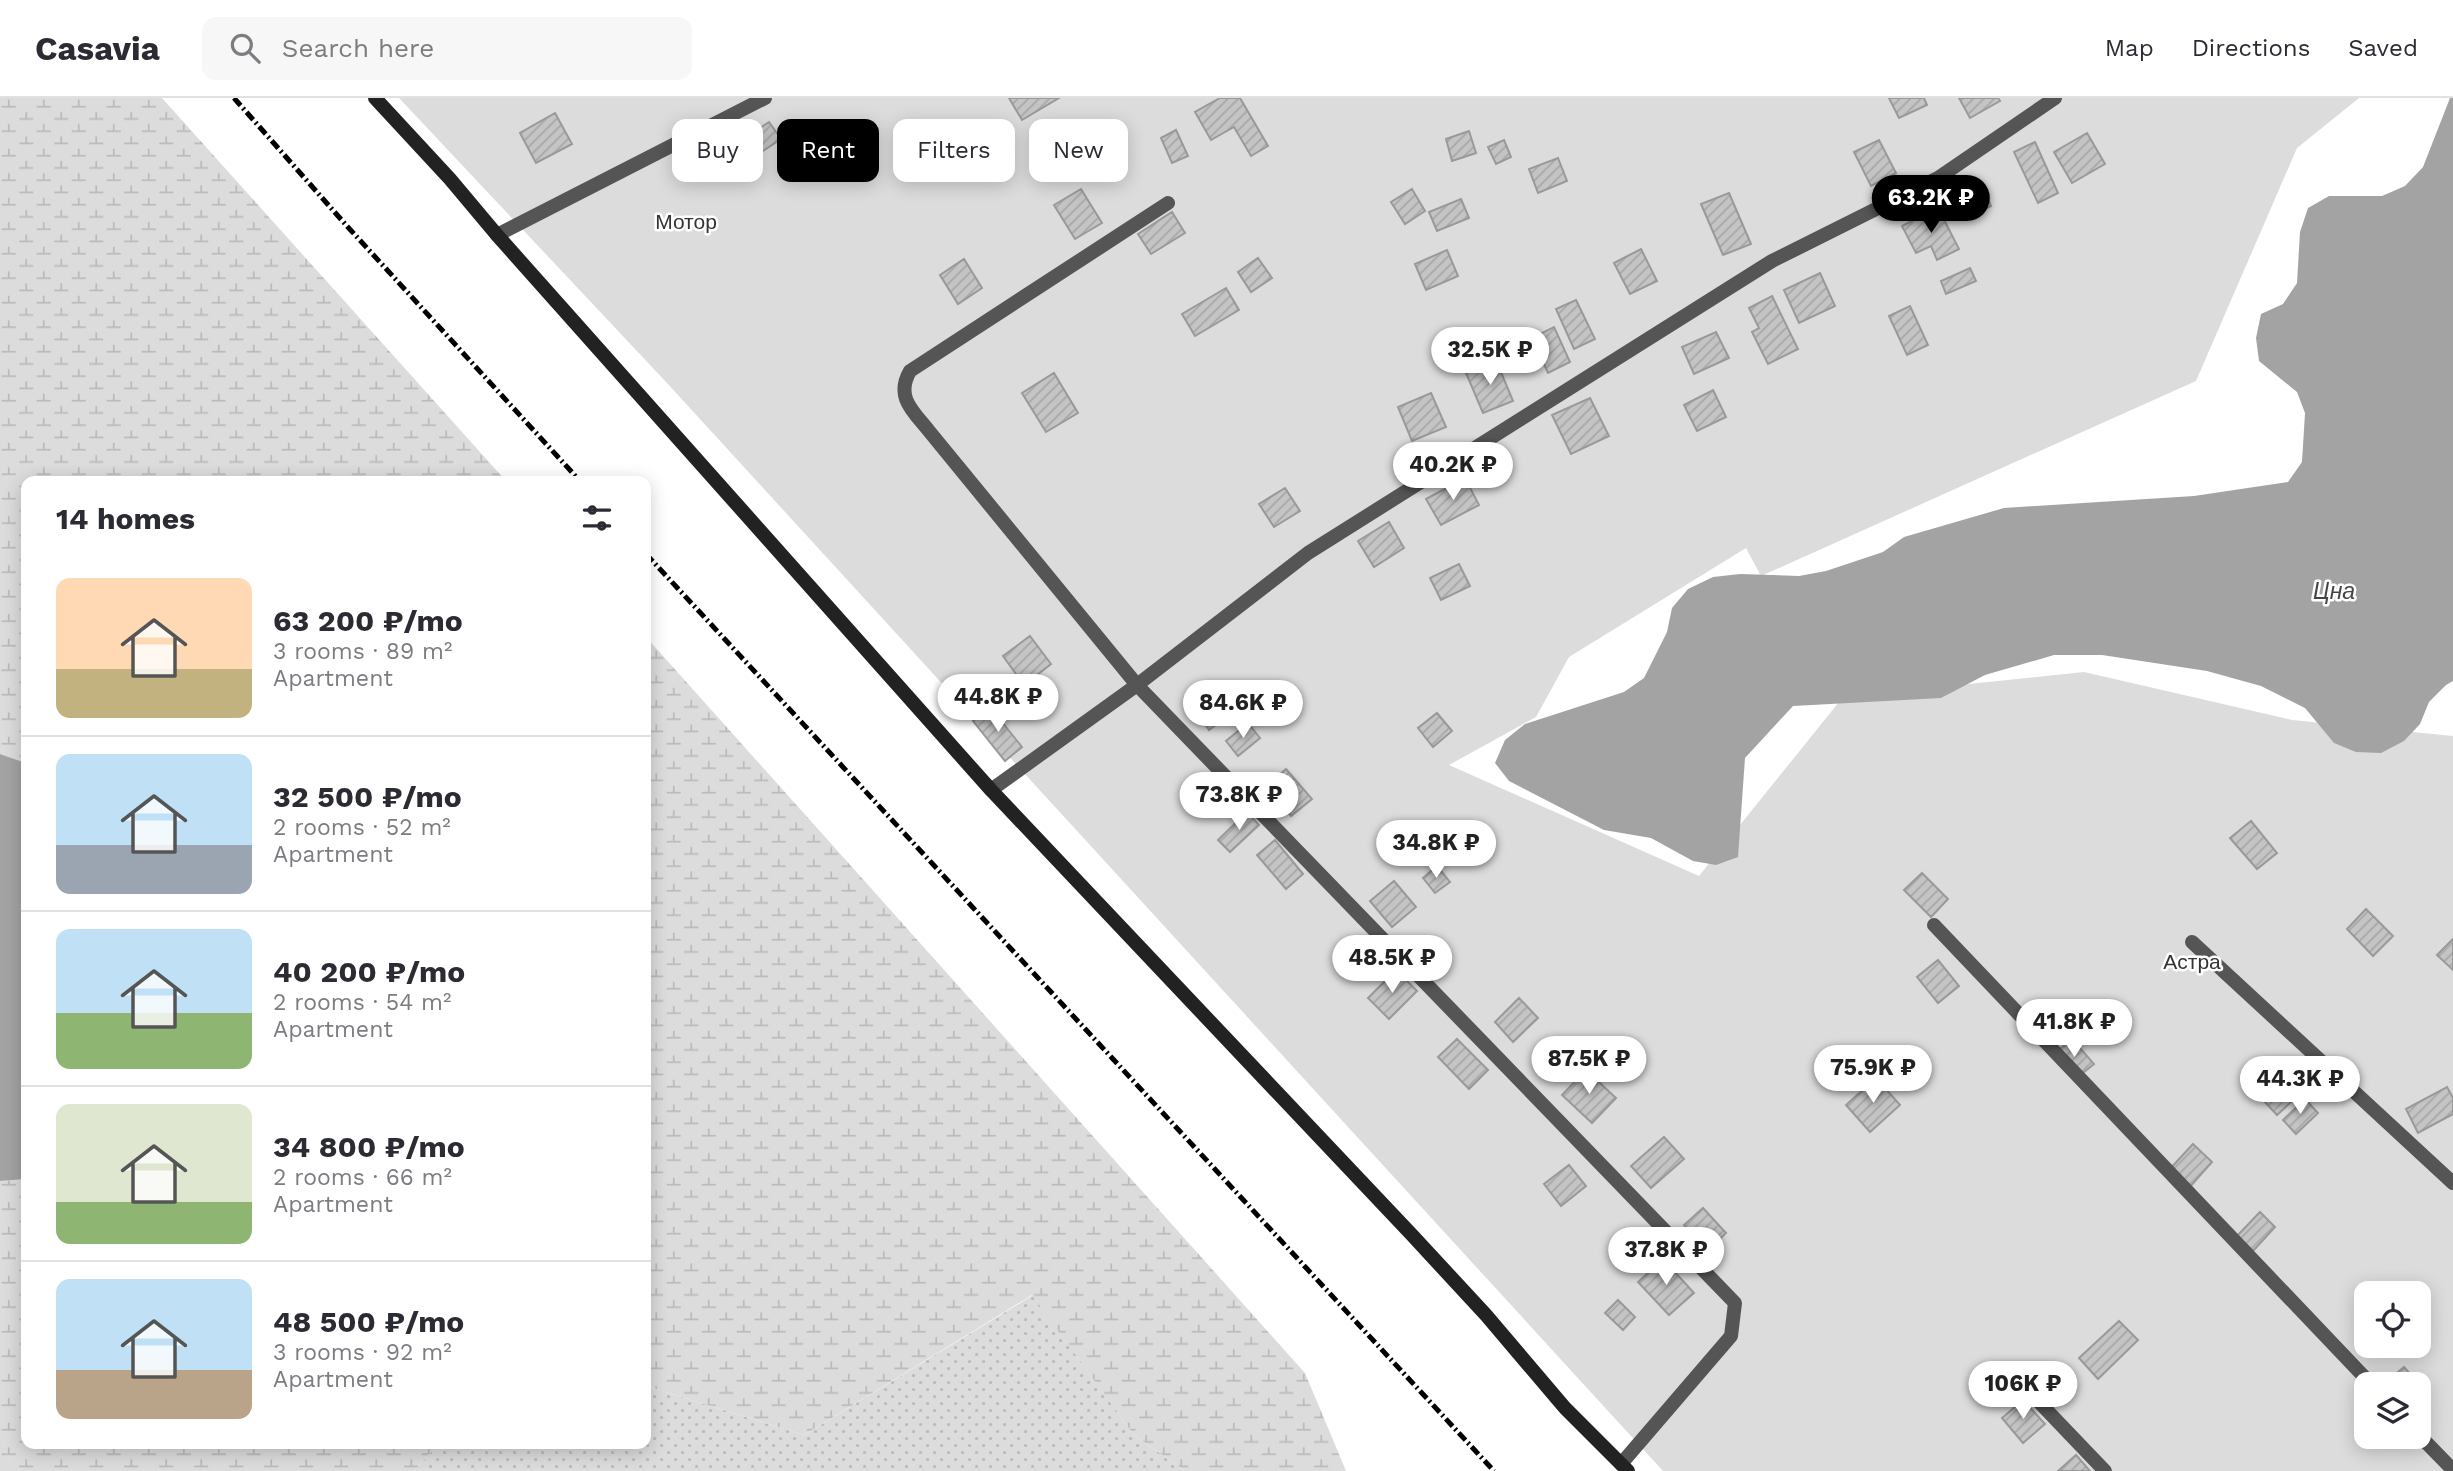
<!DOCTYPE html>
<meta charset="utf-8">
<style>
:root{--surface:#fff;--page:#f7f7f7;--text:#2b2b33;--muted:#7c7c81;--line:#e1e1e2;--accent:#000}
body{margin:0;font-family:"Work Sans",sans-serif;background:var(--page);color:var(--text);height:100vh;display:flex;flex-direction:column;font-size:26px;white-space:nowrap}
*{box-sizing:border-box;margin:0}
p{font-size:23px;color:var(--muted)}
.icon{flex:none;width:38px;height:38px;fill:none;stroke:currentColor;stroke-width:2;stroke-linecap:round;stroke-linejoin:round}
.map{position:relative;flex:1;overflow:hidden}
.details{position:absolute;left:21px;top:378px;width:630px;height:973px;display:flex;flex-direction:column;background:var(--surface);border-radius:14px;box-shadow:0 4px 18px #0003}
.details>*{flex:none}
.top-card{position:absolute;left:672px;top:21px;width:665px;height:63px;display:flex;gap:14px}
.buttons{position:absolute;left:2354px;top:1183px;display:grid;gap:14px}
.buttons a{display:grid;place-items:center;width:77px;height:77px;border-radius:14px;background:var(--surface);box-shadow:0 4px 18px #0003;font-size:35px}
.price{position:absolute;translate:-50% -60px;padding:0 16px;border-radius:24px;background:#fff;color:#222;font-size:23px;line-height:46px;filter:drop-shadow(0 2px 4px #0008)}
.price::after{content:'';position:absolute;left:50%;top:42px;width:21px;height:16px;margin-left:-10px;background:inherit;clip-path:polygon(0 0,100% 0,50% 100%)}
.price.current{background:var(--accent);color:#fff}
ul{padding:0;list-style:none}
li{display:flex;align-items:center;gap:21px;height:175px;padding:0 35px}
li+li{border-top:2px solid var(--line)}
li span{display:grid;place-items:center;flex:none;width:196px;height:140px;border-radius:14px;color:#555}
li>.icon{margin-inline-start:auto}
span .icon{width:84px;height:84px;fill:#fffc;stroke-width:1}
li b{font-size:30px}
h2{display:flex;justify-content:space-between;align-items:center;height:84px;padding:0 35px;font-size:30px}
.tag{padding:0 24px;border-radius:14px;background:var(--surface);box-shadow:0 4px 18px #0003;font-size:24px;line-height:63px}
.tag.current{background:var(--accent);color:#fff}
header{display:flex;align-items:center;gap:42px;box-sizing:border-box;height:98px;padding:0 35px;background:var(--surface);border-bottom:2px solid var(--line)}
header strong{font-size:33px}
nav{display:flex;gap:38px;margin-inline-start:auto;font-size:24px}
.search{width:490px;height:63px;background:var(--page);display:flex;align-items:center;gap:18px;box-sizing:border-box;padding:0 24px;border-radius:14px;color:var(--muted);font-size:26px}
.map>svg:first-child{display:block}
.grass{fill:url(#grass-dots)}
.wetland{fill:url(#wetland-marsh)}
.garden{fill:#dcdcdc;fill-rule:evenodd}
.water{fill:#a3a3a3}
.building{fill:url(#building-hatch);stroke:#999;stroke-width:2}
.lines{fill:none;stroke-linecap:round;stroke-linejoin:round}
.lane{stroke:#555;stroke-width:14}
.secondary{stroke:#222;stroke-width:14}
.rail{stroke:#000;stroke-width:5;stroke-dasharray:10 3.5 2 3.5;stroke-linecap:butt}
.labels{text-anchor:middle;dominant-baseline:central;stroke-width:5;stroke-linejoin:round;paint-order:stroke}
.park-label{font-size:21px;fill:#333;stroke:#fff}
.water-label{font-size:23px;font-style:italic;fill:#444;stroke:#fff}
</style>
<header>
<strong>Casavia</strong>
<div class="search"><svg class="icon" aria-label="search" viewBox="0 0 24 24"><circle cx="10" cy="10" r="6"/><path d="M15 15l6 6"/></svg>Search here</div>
<nav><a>Map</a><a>Directions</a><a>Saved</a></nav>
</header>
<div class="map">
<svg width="2453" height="1373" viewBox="0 0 2453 1373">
<defs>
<pattern id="grass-dots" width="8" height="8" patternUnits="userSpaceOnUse" patternTransform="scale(1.75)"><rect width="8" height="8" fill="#dcdcdc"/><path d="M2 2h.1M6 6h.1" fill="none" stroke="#bbb" stroke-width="1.8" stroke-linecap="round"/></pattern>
<pattern id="wetland-marsh" width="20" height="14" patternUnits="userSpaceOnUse" patternTransform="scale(1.75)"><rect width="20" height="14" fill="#dcdcdc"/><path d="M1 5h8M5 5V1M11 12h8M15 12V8" fill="none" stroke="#bbb"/></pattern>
<pattern id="building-hatch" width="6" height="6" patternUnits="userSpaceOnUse" patternTransform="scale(1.75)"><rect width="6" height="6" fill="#c4c4c4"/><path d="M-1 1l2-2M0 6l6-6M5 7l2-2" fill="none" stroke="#a7a7a7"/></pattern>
</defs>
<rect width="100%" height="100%" fill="#fff"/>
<path class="grass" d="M1033 1197 1134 1337 1185 1373H414L438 1346H646V1288L804 1337Z"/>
<path class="wetland" d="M0 0H162L506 383H26V665L0 656Z
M646 539 1305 1275 1346 1373H1185L1134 1337 1032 1197 804 1337 646 1288Z
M26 1081V1346H438L414 1373H0V1083Z"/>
<path class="garden" d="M399 0H2359L2297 50 2196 283 1761 478 1746 450 1569 559 1536 619 1449 667 1699 778 1843 599 2084 574 2292 622 2453 638V1373H1663L667 285ZM2366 1195H2418V1248H2366ZM2366 1286H2418V1339H2366Z"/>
<path class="water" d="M2450 0H2453V583L2446 587 2429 604 2420 626 2404 643 2381 655 2356 654 2334 645 2305 610 2261 588 2207 573 2102 557H2054L1985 577 1941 600 1793 608 1745 660 1738 759 1716 767 1693 763 1651 740 1604 732 1509 683 1495 665 1505 642 1525 626 1624 594 1644 580 1667 534 1672 510 1688 491 1713 479 1740 476 1799 478 1826 473 1883 454 1904 439 2004 410 2194 398 2288 384 2302 364 2305 315 2297 294 2259 263 2256 240 2261 216 2283 206 2297 185 2300 134 2308 110 2329 98H2382L2405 88 2423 69Z
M0 656 26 665V1081L0 1083Z"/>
<path class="building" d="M1009 0H1059L1022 22Z
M1220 0H1240L1268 48 1251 58 1234 29 1211 42 1195 14Z
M1889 0H1924L1927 7 1899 20Z
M1959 0H1998L2000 3 1970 20Z
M555 15 572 46 536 65 520 35Z
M769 24 781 41 751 61 739 44Z
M1176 32 1188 58 1172 65 1161 40Z
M1469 33 1476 55 1452 63 1446 41Z
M2087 35 2105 66 2072 85 2054 54Z
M1504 42 1511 59 1496 66 1488 49Z
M1879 42 1896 75 1871 88 1854 54Z
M2035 44 2058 95 2038 105 2014 54Z
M1558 60 1567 83 1538 95 1529 71Z
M1980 85 1991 108 1967 120 1956 97Z
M1081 91 1102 125 1075 141 1054 107Z
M1412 91 1425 113 1405 126 1391 104Z
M1729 95 1751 146 1723 157 1701 106Z
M1461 101 1469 120 1437 133 1429 114Z
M1938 110 1959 151 1937 162 1931 148 1916 155 1902 128Z
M1172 114 1185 135 1151 156 1138 136Z
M1641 151 1657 183 1630 196 1614 165Z
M1447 152 1458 178 1426 192 1415 166Z
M1258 160 1272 180 1251 194 1238 174Z
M964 161 982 190 958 206 940 177Z
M1970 170 1976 183 1946 196 1941 183Z
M1820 175 1835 208 1799 225 1784 192Z
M1226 190 1239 212 1195 238 1182 216Z
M1772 198 1798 251 1768 266 1752 234 1759 230 1749 210Z
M1576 202 1595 241 1574 251 1556 211Z
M1910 208 1928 247 1907 257 1889 218Z
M1554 229 1570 264 1548 275 1532 240Z
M1716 234 1729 260 1694 276 1682 249Z
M1496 262 1513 303 1483 315 1466 275Z
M1054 275 1078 315 1046 334 1022 295Z
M1713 292 1726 319 1697 333 1684 307Z
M1431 295 1446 329 1412 343 1398 309Z
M1590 300 1609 338 1571 356 1552 317Z
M1465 380 1479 407 1441 427 1426 401Z
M1285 390 1300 413 1274 429 1259 406Z
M1389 424 1404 450 1374 469 1358 443Z
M1459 466 1470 488 1441 502 1430 480Z
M1030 538 1051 566 1024 587 1003 558Z
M1222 587 1239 609 1209 632 1193 609Z
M990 609 1022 649 1005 663 973 623Z
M1437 615 1452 633 1433 649 1418 630Z
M1248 625 1260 640 1238 658 1226 643Z
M1286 671 1312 701 1291 718 1266 689Z
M1247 714 1259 727 1230 754 1218 742Z
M2251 723 2277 755 2257 771 2230 740Z
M1275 742 1303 776 1286 791 1257 757Z
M1437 768 1450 784 1435 795 1423 780Z
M1922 775 1948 801 1931 819 1904 792Z
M1394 783 1416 809 1392 829 1370 803Z
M2366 811 2393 838 2373 858 2347 831Z
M2453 841V872L2437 857Z
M1430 843 1440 855 1426 866 1417 853Z
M1938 862 1959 888 1938 905 1917 879Z
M1396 872 1417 893 1389 921 1368 900Z
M1519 900 1538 920 1513 944 1495 924Z
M1457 941 1488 972 1469 991 1438 959Z
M2072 941 2094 966 2075 981 2054 956Z
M2303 968 2316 981 2277 1017 2264 1003Z
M1586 972 1616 1000 1592 1025 1562 997Z
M1876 980 1900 1007 1870 1034 1846 1007Z
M2447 989 2453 1000V1016L2418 1035 2406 1011Z
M2305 1001 2318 1015 2296 1036 2283 1022Z
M1664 1039 1684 1061 1651 1090 1631 1068Z
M2193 1046 2212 1064 2188 1091 2168 1073Z
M1569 1067 1586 1088 1561 1108 1544 1086Z
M1703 1110 1726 1135 1708 1152 1684 1127Z
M2260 1114 2275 1129 2253 1153 2237 1138Z
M1663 1161 1694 1195 1669 1217 1638 1184Z
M1618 1202 1635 1219 1623 1232 1605 1215Z
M2119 1223 2138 1242 2098 1281 2079 1260Z
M2404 1269 2426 1294 2418 1300V1286H2384Z
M2023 1302 2045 1326 2023 1345 2002 1320Z
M2076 1357 2090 1373H2058Z"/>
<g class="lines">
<path class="lane" d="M1168 105 910 273C895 299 913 313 929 333L1137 587 1735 1205 1731 1238 1621 1366
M497 137 765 0
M991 692 1137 587 1308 455 1772 163 1938 80 2055 0
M1934 827 2371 1286
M2192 844 2453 1085
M2038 1303 2105 1373
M2418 1336 2453 1372"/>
<path class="secondary" d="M375 0 450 81 497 137 991 692 1412 1137 1486 1217 1565 1310 1628 1373"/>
<path class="rail" d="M234 0 346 127 580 383
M646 456 1494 1373"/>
</g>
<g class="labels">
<g class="park-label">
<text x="686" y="123">Мотор</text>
<text x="2192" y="863">Астра</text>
</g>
<g class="water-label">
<text x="2334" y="493">Цна</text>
</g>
</g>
</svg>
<div class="buttons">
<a><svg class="icon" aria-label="locate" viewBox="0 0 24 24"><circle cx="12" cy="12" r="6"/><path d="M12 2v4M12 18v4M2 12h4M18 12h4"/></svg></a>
<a><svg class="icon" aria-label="layers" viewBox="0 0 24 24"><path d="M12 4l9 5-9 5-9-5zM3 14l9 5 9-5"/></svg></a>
</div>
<b class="price current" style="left:1931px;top:137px">63.2K ₽</b>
<b class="price" style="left:1490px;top:289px">32.5K ₽</b>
<b class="price" style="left:1453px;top:404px">40.2K ₽</b>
<b class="price" style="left:998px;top:636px">44.8K ₽</b>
<b class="price" style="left:1243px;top:642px">84.6K ₽</b>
<b class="price" style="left:1239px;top:734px">73.8K ₽</b>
<b class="price" style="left:1436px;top:782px">34.8K ₽</b>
<b class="price" style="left:1392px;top:897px">48.5K ₽</b>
<b class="price" style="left:2074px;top:961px">41.8K ₽</b>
<b class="price" style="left:1589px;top:998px">87.5K ₽</b>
<b class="price" style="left:1873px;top:1007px">75.9K ₽</b>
<b class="price" style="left:2300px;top:1018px">44.3K ₽</b>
<b class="price" style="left:1666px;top:1189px">37.8K ₽</b>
<b class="price" style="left:2023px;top:1323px">106K ₽</b>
<div class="top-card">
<a class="tag">Buy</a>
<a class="tag current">Rent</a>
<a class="tag">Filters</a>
<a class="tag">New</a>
</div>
<section class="details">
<h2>14 homes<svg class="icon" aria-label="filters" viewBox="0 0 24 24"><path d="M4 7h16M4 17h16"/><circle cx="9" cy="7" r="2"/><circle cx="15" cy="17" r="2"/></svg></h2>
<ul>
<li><span style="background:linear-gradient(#ffd9b3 65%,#c2b280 0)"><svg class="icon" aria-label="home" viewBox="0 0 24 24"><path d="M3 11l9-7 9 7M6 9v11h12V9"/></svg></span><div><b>63 200 ₽/mo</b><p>3 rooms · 89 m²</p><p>Apartment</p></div></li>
<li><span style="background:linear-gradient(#bfe0f5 65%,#9aa5b1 0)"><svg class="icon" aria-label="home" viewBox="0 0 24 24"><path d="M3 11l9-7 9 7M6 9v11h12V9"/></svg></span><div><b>32 500 ₽/mo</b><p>2 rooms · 52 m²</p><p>Apartment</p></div></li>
<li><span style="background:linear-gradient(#bfe0f5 60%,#8fb573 0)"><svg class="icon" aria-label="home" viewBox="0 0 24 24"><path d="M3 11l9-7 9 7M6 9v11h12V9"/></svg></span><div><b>40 200 ₽/mo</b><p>2 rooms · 54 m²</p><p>Apartment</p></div></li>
<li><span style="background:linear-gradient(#dfe7d0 70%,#8fb573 0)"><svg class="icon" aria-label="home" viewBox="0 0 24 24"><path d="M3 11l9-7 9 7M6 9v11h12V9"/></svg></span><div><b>34 800 ₽/mo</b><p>2 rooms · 66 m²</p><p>Apartment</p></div></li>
<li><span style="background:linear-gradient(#bfe0f5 65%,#b9a48a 0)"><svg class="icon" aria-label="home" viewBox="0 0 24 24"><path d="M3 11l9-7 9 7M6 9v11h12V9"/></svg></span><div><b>48 500 ₽/mo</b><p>3 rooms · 92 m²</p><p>Apartment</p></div></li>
</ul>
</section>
</div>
